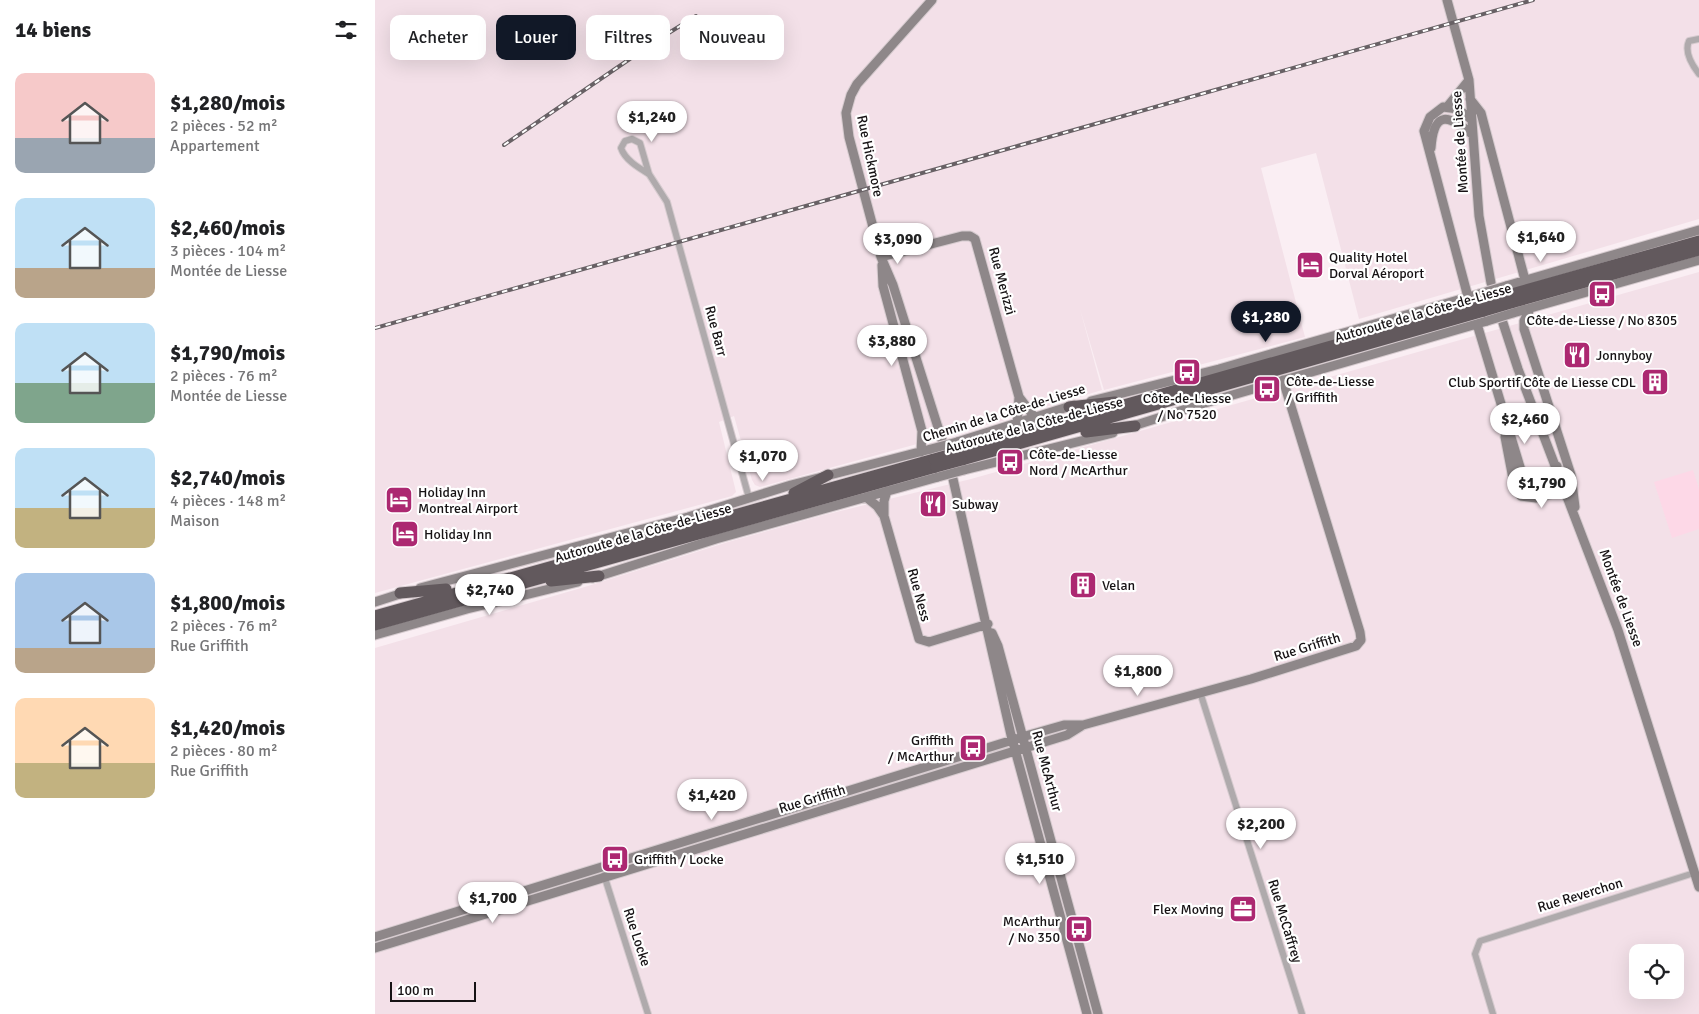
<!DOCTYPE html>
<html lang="fr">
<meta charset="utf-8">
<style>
:root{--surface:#fff;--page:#f6f6f6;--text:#202124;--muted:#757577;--accent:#111827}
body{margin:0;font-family:Signika,sans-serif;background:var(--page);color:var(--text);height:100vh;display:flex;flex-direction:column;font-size:19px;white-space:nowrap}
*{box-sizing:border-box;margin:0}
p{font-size:16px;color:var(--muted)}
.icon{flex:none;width:28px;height:28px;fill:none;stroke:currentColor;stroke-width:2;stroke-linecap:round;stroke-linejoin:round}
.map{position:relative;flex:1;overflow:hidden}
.drawer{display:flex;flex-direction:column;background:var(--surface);width:375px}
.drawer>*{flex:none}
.hud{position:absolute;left:15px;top:15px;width:475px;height:45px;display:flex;gap:10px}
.tools{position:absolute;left:1254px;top:944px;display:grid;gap:10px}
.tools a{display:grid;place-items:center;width:55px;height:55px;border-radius:10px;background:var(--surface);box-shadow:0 5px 20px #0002;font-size:25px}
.scale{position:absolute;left:15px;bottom:12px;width:86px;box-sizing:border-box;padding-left:5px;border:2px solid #161214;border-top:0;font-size:14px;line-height:18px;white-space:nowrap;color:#161214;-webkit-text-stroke:4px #fff;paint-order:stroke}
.price{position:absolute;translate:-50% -42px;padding:0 11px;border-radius:18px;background:#fff;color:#222;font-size:16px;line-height:32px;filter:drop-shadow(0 1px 2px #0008)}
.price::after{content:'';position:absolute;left:50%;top:30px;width:15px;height:11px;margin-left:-8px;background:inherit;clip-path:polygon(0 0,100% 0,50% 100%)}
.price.on{background:var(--accent);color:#fff}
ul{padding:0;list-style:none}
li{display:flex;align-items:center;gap:15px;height:125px;padding:0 15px}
li span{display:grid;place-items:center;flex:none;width:140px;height:100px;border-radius:10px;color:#555}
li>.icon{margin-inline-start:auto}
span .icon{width:60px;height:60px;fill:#fffc;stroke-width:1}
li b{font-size:21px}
h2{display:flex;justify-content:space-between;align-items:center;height:60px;padding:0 15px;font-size:21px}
.tag{padding:0 18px;border-radius:10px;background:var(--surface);box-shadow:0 5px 20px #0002;font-size:18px;line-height:45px}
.tag.on{background:var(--accent);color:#fff}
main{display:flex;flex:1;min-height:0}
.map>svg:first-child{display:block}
.built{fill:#f3e0e8;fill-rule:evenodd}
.green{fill:#fdd8e7}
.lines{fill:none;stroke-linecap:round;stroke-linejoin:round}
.street-casing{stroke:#d6cbcf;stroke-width:8}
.secondary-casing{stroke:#d6cbcf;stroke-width:11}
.highway-casing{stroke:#d6cbcf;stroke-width:13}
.street{stroke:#afaaac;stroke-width:6}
.secondary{stroke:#8e8789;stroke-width:9}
.highway{stroke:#62595d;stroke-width:11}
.rail-casing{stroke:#686165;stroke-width:4}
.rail{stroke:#fff;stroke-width:2;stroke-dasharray:5.5;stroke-linecap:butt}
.secondary-bridge-casing{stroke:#d6cbcf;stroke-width:11;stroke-linecap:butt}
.highway-bridge-casing{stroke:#d6cbcf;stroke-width:13;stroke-linecap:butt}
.secondary-bridge{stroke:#8e8789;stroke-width:9}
.highway-bridge{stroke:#62595d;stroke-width:11}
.labels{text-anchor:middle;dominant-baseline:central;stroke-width:4.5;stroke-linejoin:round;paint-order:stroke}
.street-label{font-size:14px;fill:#161214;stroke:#fff}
.poi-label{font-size:14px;fill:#161214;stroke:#fff;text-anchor:start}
</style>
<main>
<section class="drawer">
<h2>14 biens<svg class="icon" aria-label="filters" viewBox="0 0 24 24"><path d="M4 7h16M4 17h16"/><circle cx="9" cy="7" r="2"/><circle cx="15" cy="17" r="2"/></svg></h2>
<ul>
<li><span style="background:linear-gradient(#f6c9c9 65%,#9aa5b1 0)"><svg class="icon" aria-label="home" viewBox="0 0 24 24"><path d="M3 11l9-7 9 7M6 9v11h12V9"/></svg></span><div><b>$1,280/mois</b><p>2 pièces · 52 m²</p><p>Appartement</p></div></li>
<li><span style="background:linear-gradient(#bfe0f5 70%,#b9a48a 0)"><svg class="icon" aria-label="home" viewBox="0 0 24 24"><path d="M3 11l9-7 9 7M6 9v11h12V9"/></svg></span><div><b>$2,460/mois</b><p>3 pièces · 104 m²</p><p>Montée de Liesse</p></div></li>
<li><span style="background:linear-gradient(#bfe0f5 60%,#7fa58c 0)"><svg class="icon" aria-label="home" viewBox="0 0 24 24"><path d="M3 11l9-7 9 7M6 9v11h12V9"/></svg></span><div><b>$1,790/mois</b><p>2 pièces · 76 m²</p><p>Montée de Liesse</p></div></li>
<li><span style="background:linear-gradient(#bfe0f5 60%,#c2b280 0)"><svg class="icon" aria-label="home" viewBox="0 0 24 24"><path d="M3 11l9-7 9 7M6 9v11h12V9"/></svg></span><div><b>$2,740/mois</b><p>4 pièces · 148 m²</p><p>Maison</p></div></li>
<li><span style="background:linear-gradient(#a9c7e8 75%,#b9a48a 0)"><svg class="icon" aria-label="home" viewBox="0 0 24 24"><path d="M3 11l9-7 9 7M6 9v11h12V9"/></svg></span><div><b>$1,800/mois</b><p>2 pièces · 76 m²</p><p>Rue Griffith</p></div></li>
<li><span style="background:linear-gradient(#ffd9b3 65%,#c2b280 0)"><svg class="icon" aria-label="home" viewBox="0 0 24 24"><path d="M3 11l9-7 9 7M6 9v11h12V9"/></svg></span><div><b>$1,420/mois</b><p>2 pièces · 80 m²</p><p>Rue Griffith</p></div></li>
</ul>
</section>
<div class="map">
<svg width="1324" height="1014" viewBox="0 0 1324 1014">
<rect width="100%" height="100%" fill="#faeef3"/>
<path class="built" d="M0 0H1324V219L984 319 941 153 886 168 930 337 729 390 705 309 727 390 664 409 658 407 638 413 628 421 558 437 542 444 385 487 380 485 377 480 359 416 344 422 361 492 357 496 0 593Z
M1324 272V1014H0V648L213 586 353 542 449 515 596 479ZM1262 952H1300V990H1262Z"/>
<path class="green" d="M1318 470 1324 489V529L1297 538 1279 482Z"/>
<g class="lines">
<g class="street-casing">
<path id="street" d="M1324 39 1314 41C1309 52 1317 65 1324 74
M274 174C264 168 250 160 246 148L250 141 257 139 265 143 274 174 292 202 374 498
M825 692 927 1014
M229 875 273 1014
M1118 1014 1100 954 1105 941 1319 873"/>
</g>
<g class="secondary-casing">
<path id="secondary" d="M557 0 482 84 476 95 471 113 474 137 506 257 518 285 567 440
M1072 0 1094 80 1104 216 1116 283
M1095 99 1106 113 1150 280
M1072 107 1094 80
M1056 148C1059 109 1074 115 1098 135
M506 257 587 236H595L600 239 644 397 642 424
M507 265 508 286 547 431 546 452
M1131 286 1324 230
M1093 297 1049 131 1055 117 1068 107 1083 109 1097 120
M1155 309 1149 321V329L1196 475 1200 507
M1138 313 1324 260
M1128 323 1143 369 1243 630 1324 887
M1102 324 1148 477 1157 485 1168 486 1176 479 1182 466
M644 397 660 418
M716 401 844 369 1104 294
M755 427 830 403 1112 321
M1130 437 1139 484 1146 496 1161 498 1197 488
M582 442 699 405
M589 470 738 433
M578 479 636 735 712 1014
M512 491 509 501V516L544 639 554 642 613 624
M491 497 502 506 509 516
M218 578 341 539 563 477
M45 588 313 517 416 485 556 449
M0 602 31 592
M617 633 623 646 723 1014
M0 635 92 609 203 582
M0 937 654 735 689 725H708
M0 948 692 735 708 725 876 679 981 646 986 640 985 632 908 380"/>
</g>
<g class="highway-casing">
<path id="highway" d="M1133 295 1324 241
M1136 303 1324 250
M694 407 740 402
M711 432 760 426
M584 452 1107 303
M587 460 1109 311
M419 493 453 475
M176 581 224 576
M25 593 71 589
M0 616 559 459
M0 625 561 467"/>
</g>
<use href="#street" class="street"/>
<use href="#secondary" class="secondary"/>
<use href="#highway" class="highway"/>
<g class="rail-casing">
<path id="rail" d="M129 145 284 39 321 16
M0 328 1158 0"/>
</g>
<use href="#rail" class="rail"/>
<g class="secondary-bridge-casing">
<path id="secondary-bridge" d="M1104 294 1131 286
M1112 321 1138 313
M556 449 582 442
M563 477 589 470"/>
</g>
<g class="highway-bridge-casing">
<path id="highway-bridge" d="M1107 303 1133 295
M1109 311 1136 303
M559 459 584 452
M561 467 587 460"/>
</g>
<use href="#secondary-bridge" class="secondary-bridge"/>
<use href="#highway-bridge" class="highway-bridge"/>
</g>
<defs>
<g id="hotel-square" transform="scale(1.4375)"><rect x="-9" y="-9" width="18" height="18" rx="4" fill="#ac2871" stroke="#fff"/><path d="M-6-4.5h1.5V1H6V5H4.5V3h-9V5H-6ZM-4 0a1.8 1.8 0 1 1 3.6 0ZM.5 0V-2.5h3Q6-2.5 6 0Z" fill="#fff"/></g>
<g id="bus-square" transform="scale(1.4375)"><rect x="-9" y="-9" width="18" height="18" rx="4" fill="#ac2871" stroke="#fff"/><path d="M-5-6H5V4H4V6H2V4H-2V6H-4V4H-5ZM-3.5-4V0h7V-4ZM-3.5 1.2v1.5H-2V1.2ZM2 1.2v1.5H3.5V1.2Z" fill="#fff"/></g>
<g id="restaurant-square" transform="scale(1.4375)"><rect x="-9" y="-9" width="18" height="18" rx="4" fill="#ac2871" stroke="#fff"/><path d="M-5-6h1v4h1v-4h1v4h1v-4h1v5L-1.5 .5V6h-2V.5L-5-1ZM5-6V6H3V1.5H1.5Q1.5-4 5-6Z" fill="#fff"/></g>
<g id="building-square" transform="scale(1.4375)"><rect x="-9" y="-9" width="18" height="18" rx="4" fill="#ac2871" stroke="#fff"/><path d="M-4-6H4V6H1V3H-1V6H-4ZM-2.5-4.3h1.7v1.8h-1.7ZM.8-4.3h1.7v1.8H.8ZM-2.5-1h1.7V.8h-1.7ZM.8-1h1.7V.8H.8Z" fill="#fff"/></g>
<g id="office-square" transform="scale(1.4375)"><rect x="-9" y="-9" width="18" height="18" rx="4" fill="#ac2871" stroke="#fff"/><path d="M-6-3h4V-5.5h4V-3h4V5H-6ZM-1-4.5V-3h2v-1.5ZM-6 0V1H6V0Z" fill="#fff"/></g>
</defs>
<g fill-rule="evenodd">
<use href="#hotel-square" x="935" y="265"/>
<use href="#bus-square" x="1227" y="294"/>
<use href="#restaurant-square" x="1202" y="355"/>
<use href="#bus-square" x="812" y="372"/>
<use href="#building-square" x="1280" y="382"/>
<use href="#bus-square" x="892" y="389"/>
<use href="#bus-square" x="635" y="462"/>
<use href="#hotel-square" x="24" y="500"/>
<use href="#restaurant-square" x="558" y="504"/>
<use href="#hotel-square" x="30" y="534"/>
<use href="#building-square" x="708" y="585"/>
<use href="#bus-square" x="598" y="748"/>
<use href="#bus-square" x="240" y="859"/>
<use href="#office-square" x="868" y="909"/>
<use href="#bus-square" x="704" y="929"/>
</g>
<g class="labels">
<g class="street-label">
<text transform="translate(1085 142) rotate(-94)">Montée de Liesse</text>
<text transform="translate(495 156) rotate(78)">Rue Hickmore</text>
<text transform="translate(627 281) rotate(75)">Rue Merizzi</text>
<text transform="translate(1048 313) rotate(-16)">Autoroute de la Côte-de-Liesse</text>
<text transform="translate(341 331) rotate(75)">Rue Barr</text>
<text transform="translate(629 413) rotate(-17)">Chemin de la Côte-de-Liesse</text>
<text transform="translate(659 425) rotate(-15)">Autoroute de la Côte-de-Liesse</text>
<text transform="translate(268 533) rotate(-16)">Autoroute de la Côte-de-Liesse</text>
<text transform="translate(544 595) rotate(75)">Rue Ness</text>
<text transform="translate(1246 598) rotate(70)">Montée de Liesse</text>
<text transform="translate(932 647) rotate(-17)">Rue Griffith</text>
<text transform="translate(672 771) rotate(75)">Rue McArthur</text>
<text transform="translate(437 799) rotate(-17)">Rue Griffith</text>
<text transform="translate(1205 895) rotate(-17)">Rue Reverchon</text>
<text transform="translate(910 921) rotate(73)">Rue McCaffrey</text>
<text transform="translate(262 937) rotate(72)">Rue Locke</text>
</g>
<g class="poi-label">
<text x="954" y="257">Quality Hotel<tspan x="954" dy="16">Dorval Aéroport</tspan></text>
<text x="1227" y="320" text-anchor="middle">Côte-de-Liesse / No 8305</text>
<text x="1221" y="355">Jonnyboy</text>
<text x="911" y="381">Côte-de-Liesse<tspan x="911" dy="16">/ Griffith</tspan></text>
<text x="1261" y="382" text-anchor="end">Club Sportif Côte de Liesse CDL</text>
<text x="812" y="398" text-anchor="middle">Côte-de-Liesse<tspan x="812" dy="16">/ No 7520</tspan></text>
<text x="654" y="454">Côte-de-Liesse<tspan x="654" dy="16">Nord / McArthur</tspan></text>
<text x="43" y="492">Holiday Inn<tspan x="43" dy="16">Montreal Airport</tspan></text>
<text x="577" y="504">Subway</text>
<text x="49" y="534">Holiday Inn</text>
<text x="727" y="585">Velan</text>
<text x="579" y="740" text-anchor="end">Griffith<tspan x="579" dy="16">/ McArthur</tspan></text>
<text x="259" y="859">Griffith / Locke</text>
<text x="849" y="909" text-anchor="end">Flex Moving</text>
<text x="685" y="921" text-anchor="end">McArthur<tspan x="685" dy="16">/ No 350</tspan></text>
</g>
</g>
</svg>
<div class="tools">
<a><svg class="icon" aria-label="locate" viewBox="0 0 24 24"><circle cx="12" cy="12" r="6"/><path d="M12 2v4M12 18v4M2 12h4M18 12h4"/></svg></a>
</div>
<div class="scale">100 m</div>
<b class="price" style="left:277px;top:143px">$1,240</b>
<b class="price" style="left:1166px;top:263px">$1,640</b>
<b class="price" style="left:523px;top:265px">$3,090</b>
<b class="price on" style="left:891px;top:343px">$1,280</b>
<b class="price" style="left:517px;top:367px">$3,880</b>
<b class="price" style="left:1150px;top:445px">$2,460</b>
<b class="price" style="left:388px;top:482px">$1,070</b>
<b class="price" style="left:1167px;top:509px">$1,790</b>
<b class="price" style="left:115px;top:616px">$2,740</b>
<b class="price" style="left:763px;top:697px">$1,800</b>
<b class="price" style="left:337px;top:821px">$1,420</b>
<b class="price" style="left:886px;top:850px">$2,200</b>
<b class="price" style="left:665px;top:885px">$1,510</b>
<b class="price" style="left:118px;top:924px">$1,700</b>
<div class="hud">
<a class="tag">Acheter</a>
<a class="tag on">Louer</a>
<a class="tag">Filtres</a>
<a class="tag">Nouveau</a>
</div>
</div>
</main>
